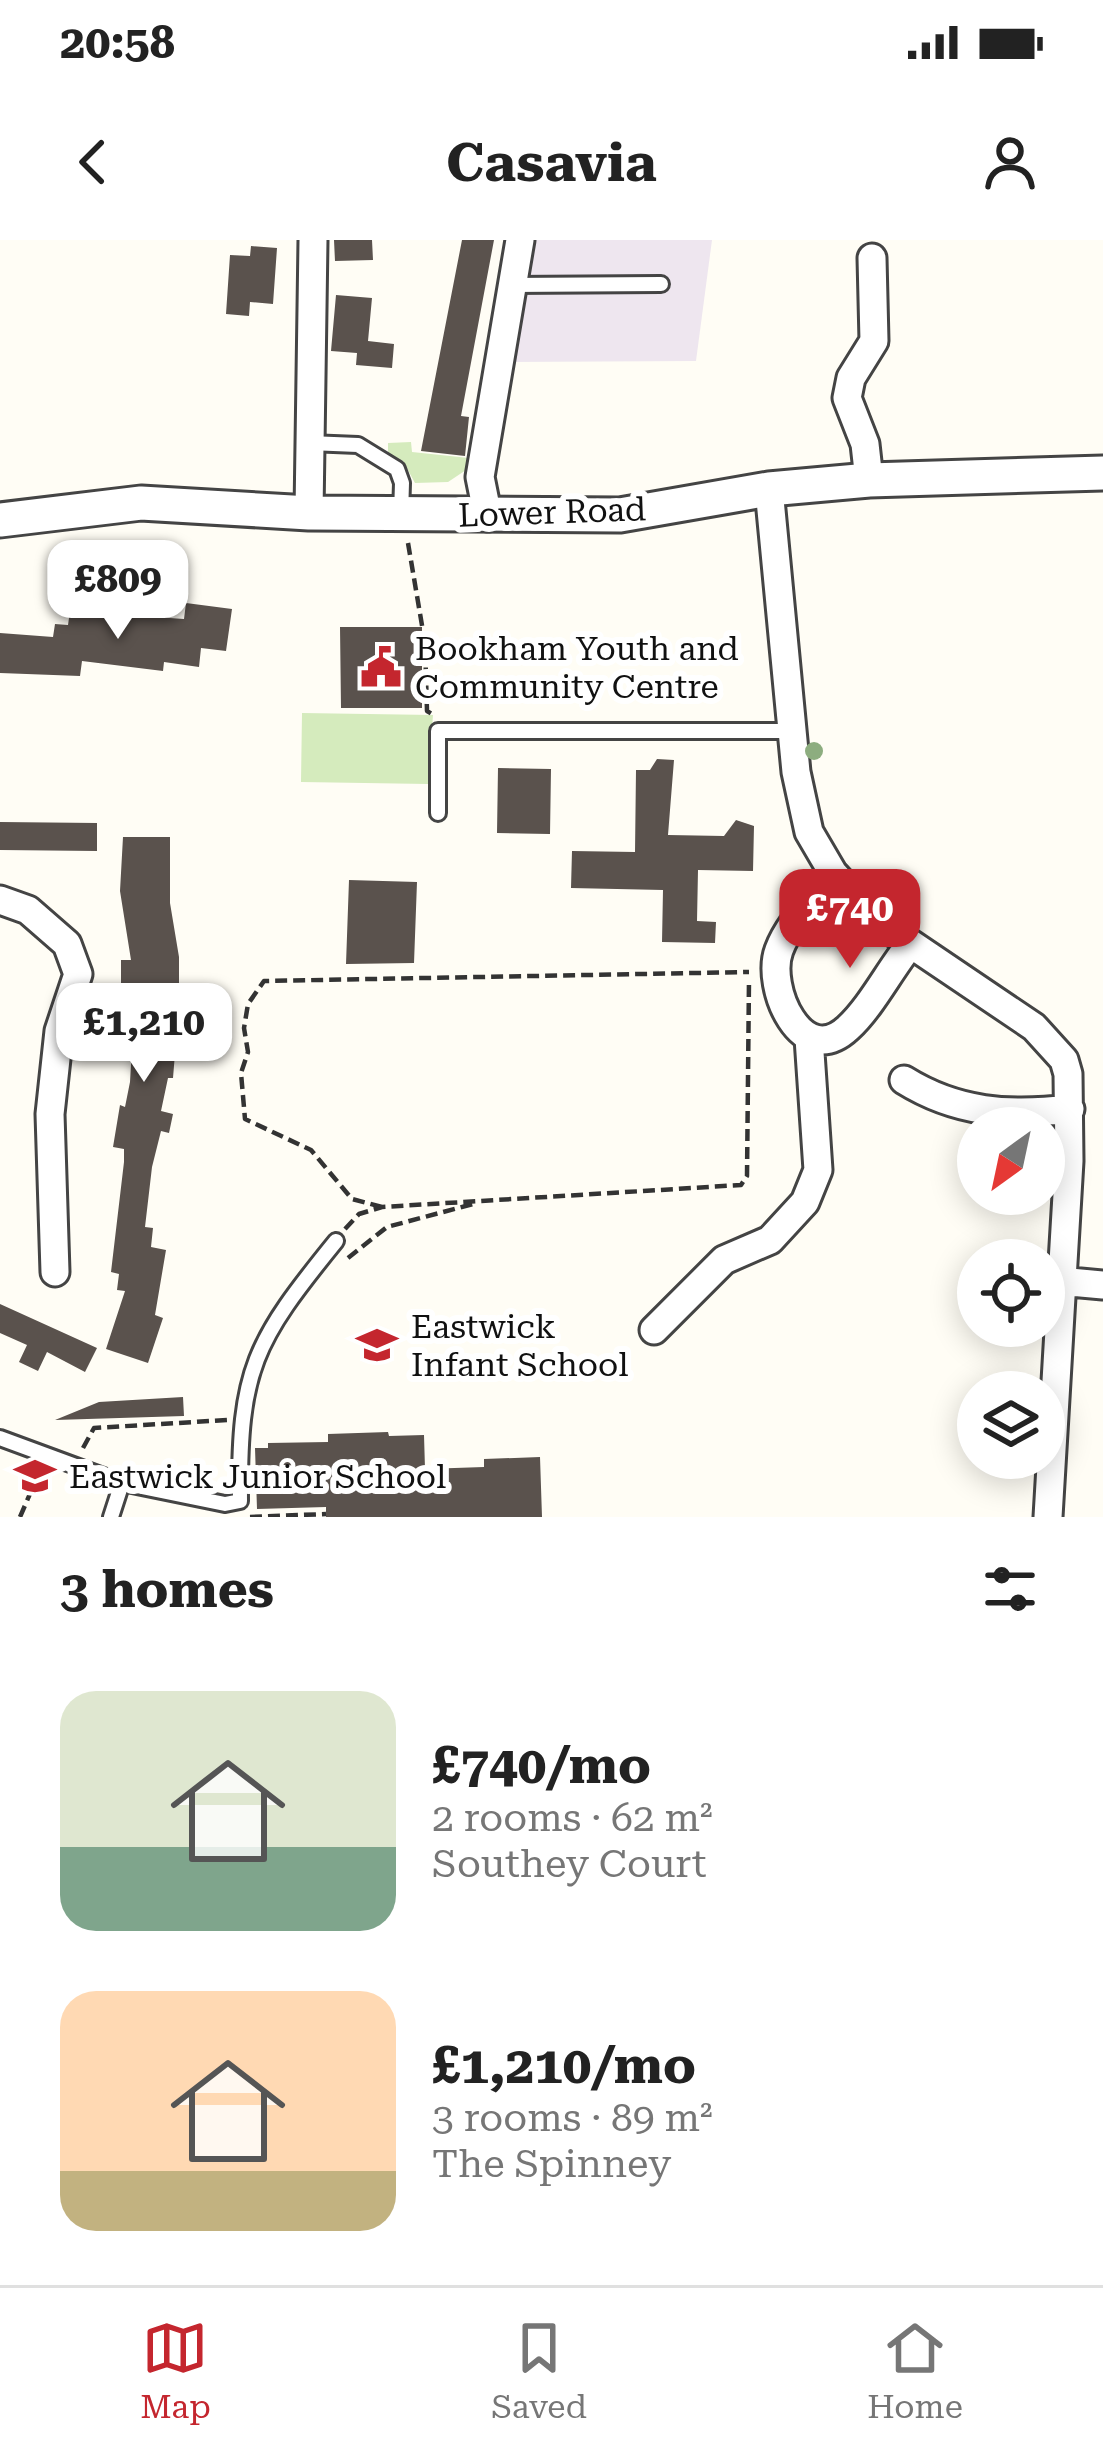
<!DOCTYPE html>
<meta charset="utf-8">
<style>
:root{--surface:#fff;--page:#f2f2f2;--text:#222;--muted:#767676;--line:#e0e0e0;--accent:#c4262e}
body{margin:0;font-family:"Roboto Serif",serif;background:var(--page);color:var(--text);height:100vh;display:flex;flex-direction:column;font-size:45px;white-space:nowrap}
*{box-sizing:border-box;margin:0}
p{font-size:39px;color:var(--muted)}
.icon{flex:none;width:66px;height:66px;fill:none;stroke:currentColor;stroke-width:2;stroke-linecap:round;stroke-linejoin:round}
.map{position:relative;height:1277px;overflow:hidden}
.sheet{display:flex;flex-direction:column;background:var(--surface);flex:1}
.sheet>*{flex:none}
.needle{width:78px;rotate:213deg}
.tools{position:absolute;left:957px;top:867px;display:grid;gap:24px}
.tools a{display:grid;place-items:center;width:108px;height:108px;border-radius:50%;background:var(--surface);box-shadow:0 6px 30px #0003;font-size:60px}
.price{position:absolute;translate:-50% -102px;padding:0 27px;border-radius:24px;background:#fff;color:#222;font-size:39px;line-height:78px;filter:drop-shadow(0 3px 6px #0008)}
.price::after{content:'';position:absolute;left:50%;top:72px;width:36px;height:27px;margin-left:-18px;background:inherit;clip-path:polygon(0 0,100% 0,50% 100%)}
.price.selected{background:var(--accent);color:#fff}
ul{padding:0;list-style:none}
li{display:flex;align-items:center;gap:36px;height:300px;padding:0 60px}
li span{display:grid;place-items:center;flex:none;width:336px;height:240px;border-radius:36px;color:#555}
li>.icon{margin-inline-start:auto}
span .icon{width:144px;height:144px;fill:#fffc;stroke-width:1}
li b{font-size:51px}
h2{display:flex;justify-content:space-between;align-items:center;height:144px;padding:0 60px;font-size:51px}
.status{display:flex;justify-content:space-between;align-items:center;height:84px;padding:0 60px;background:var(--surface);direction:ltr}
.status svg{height:33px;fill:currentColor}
header{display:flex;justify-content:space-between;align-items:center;height:156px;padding:0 60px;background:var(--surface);font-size:54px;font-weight:700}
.tab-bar{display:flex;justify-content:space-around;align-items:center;height:168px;border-top:3px solid var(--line);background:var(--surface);font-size:33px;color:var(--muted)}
.tab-bar a{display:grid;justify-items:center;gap:6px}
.tab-bar .selected{color:var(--accent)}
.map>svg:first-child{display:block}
.industrial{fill:#eee6ef}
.green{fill:#d5ebbd}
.building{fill:#5a524d}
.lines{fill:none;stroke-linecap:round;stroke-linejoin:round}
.service-casing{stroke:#444;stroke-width:20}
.minor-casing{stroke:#444;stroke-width:33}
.tertiary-casing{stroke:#444;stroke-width:39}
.path{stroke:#333;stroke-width:4.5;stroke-dasharray:12 6;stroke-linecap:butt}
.service{stroke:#fff;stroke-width:14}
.minor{stroke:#fff;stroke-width:27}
.tertiary{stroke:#fff;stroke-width:33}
.tree{fill:#8dad7f}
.labels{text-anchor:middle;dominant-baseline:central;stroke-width:12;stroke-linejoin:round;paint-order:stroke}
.street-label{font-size:33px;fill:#111;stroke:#fff}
.poi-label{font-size:33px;fill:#111;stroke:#fff;text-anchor:start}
</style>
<div class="status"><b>20:58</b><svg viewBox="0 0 49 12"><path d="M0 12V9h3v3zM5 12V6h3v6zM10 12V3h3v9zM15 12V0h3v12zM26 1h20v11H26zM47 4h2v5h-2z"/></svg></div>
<header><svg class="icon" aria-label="back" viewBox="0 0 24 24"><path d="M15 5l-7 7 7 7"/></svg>Casavia<svg class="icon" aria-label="person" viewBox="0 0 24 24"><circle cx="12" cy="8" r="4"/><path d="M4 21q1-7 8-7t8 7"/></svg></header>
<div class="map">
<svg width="1103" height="1277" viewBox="0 0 1103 1277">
<rect width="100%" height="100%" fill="#fffdf5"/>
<path class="industrial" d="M523 0H712L696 121 506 122Z"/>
<path class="green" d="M411 202 412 212 469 218 466 230 448 242 415 243 403 221 388 216V203Z
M302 473 433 475 428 544 301 542Z"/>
<path class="building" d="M334 0H372L373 20 335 21Z
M462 0H494L461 176 469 177 465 216 421 211Z
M251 6 277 8 273 64 250 62 249 76 226 74 230 15 250 16Z
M336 55 372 58 368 101 394 104 392 128 356 125 357 113 331 111Z
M186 363 232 369 226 411 201 408 199 427 164 422 163 431 82 421 80 436 0 433V393L53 397 55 384 68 385 70 371 184 379Z
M340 387H422V468H341Z
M657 519 674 520 668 595 724 596 736 580 754 586 753 631 698 630 697 681 716 682 715 703 662 702 663 650 571 648 572 611 635 612 636 530H650Z
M498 528 551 529 550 594 497 593Z
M0 582 97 583V611L0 610Z
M123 597H170V663L179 717V752H169L166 800 176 801 173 838H168L161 871 173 874 169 893 161 891 152 927 145 987 153 988 151 1007 166 1010 155 1075 163 1078 148 1123 106 1109 125 1051 117 1050 119 1034 111 1032 124 922V909L113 907 120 865 125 867 130 842 133 790V775L125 774 126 752H121V720H131L120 651Z
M349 640 417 642 414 723 346 724Z
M0 1064 97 1108 85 1132 47 1112 38 1131 19 1122 27 1105 0 1093Z
M183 1157 184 1176 55 1180 99 1162Z
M388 1192 389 1196 424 1195 425 1229 484 1227V1219L540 1217 542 1277H326V1267L257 1269 255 1208H268V1203L328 1202V1194Z"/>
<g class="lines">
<g class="service-casing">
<path id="service" d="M510 45 661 44
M309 203 358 205 397 229 402 243 401 275
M438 573V491H793
M0 1198 122 1243 225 1264 240 1261C239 1129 254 1102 336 1001
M111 1277 122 1243"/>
</g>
<g class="minor-casing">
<path id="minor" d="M869 240 865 204 847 158 851 138 874 101 872 18
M769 249 796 532 809 592 833 633 877 681 1034 787 1064 820 1068 834 1069 921 1048 1277
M309 273 313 0
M488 277 480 237 520 0
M833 633C816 657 789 683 779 710 765 747 802 831 848 788 871 767 889 731 909 706
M0 660 28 670 67 704 78 734 59 791 50 874 55 1032
M904 840C957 873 1009 876 1070 869
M1059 1041 1103 1045
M654 1090 724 1020 770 1000 805 962 818 930 809 798"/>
</g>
<g class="tertiary-casing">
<path id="tertiary" d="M0 280 141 263 309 273 620 275 769 249 869 240 1103 233"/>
</g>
<path class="path" d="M408 303 425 403 427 471 432 474
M382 967 352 959 311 910 245 879 241 833 248 812 244 788 248 764 264 741 749 732
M345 989 359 974 382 967 741 945 747 936 749 739
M348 1018 387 987 473 964
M83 1208 94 1188 227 1180
M20 1277 39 1233
M250 1277 326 1274"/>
<use href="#service" class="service"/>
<use href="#minor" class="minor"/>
<use href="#tertiary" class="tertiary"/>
</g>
<circle class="tree" cx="814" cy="511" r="9"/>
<defs>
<g id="civic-bare" transform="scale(3.24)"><path d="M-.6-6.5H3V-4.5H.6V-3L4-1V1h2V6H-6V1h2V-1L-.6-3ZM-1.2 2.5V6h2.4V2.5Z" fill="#c4262e" stroke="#fff" stroke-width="2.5" paint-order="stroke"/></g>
<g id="school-bare" transform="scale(3.24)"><path d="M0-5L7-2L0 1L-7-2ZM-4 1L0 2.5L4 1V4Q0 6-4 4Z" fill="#c4262e" stroke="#fff" stroke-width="2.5" paint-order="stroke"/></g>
</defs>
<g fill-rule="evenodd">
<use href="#civic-bare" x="381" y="427"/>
<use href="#school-bare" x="377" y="1105"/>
<use href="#school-bare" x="35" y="1236"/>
</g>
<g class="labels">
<g class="street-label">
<text transform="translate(552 272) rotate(-2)">Lower Road</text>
</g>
<g class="poi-label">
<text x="415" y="408">Bookham Youth and<tspan x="415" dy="38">Community Centre</tspan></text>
<text x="411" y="1086">Eastwick<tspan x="411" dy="38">Infant School</tspan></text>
<text x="69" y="1236">Eastwick Junior School</text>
</g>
</g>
</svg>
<div class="tools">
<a><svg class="needle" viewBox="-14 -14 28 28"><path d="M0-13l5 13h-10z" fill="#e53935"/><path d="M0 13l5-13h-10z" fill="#767676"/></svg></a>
<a><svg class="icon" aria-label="locate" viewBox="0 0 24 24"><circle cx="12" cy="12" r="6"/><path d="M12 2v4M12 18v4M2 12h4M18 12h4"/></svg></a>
<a><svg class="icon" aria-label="layers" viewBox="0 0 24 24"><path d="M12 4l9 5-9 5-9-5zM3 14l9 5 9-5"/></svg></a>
</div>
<b class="price" style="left:118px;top:402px">£809</b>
<b class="price selected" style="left:850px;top:731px">£740</b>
<b class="price" style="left:144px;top:845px">£1,210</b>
</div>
<section class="sheet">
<h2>3 homes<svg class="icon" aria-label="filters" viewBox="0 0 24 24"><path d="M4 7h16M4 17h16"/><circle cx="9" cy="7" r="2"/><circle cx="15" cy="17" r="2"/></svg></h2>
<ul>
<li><span style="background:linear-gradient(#dfe7d0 65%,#7fa58c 0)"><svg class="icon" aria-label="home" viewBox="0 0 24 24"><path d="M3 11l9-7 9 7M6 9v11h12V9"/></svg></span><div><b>£740/mo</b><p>2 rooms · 62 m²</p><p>Southey Court</p></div></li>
<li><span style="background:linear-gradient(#ffd9b3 75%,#c2b280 0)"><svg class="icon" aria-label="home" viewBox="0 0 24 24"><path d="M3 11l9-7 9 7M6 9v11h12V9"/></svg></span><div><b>£1,210/mo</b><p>3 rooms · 89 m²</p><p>The Spinney</p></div></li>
</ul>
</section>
<nav class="tab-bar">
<a class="selected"><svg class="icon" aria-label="map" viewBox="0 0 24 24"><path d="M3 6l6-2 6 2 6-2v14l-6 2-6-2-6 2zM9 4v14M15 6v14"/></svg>Map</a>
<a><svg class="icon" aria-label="saved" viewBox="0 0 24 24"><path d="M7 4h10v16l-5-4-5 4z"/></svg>Saved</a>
<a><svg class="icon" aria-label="home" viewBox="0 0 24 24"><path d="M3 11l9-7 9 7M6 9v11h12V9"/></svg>Home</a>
</nav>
